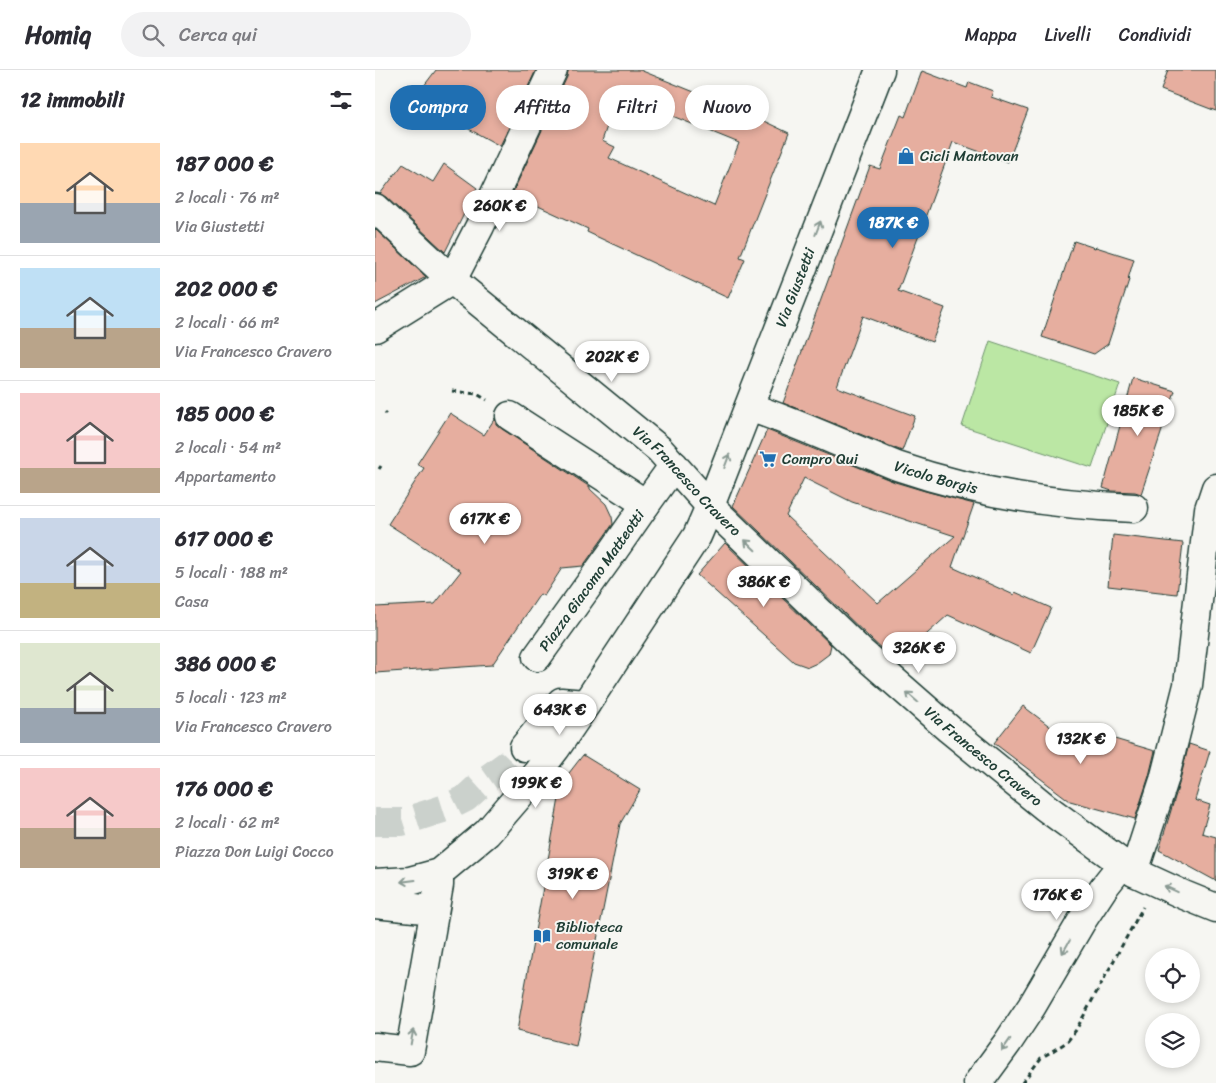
<!DOCTYPE html>
<html lang="it">
<meta charset="utf-8">
<style>
:root{--surface:#fff;--page:#f2f2f3;--text:#2b2b33;--muted:#7c7c81;--line:#e1e1e2;--accent:#1f6fb2}
body{margin:0;font-family:Sriracha,sans-serif;background:var(--page);color:var(--text);height:100vh;display:flex;flex-direction:column;font-size:19px;white-space:nowrap}
*{box-sizing:border-box;margin:0}
p{font-size:16px;color:var(--muted)}
.icon{flex:none;width:28px;height:28px;fill:none;stroke:currentColor;stroke-width:2;stroke-linecap:round;stroke-linejoin:round}
.map{position:relative;flex:1;overflow:hidden}
.sheet{display:flex;flex-direction:column;background:var(--surface);width:375px}
.sheet>*{flex:none}
.guide{position:absolute;left:15px;top:15px;width:475px;height:45px;display:flex;gap:10px}
.tools{position:absolute;left:770px;top:878px;display:grid;gap:10px}
.tools a{display:grid;place-items:center;width:55px;height:55px;border-radius:50%;background:var(--surface);box-shadow:0 2px 8px #0003;font-size:25px}
.price{position:absolute;translate:-50% -42px;padding:0 11px;border-radius:18px;background:#fff;color:#222;font-size:16px;line-height:32px;filter:drop-shadow(0 1px 2px #0008)}
.price::after{content:'';position:absolute;left:50%;top:30px;width:15px;height:11px;margin-left:-8px;background:inherit;clip-path:polygon(0 0,100% 0,50% 100%)}
.price.selected{background:var(--accent);color:#fff}
ul{padding:0;list-style:none}
li{display:flex;align-items:center;gap:15px;height:125px;padding:0 20px}
li+li{border-top:1px solid var(--line)}
li span{display:grid;place-items:center;flex:none;width:140px;height:100px;border-radius:0px;color:#555}
li>.icon{margin-inline-start:auto}
span .icon{width:60px;height:60px;fill:#fffc;stroke-width:1}
li b{font-size:21px}
h2{display:flex;justify-content:space-between;align-items:center;height:60px;padding:0 20px;font-size:21px}
.pill{padding:0 18px;border-radius:22px;background:var(--surface);box-shadow:0 2px 8px #0003;font-size:18px;line-height:45px}
.pill.selected{background:var(--accent);color:#fff}
header{display:flex;align-items:center;gap:30px;box-sizing:border-box;height:70px;padding:0 25px;background:var(--surface);border-bottom:1px solid var(--line)}
header strong{font-size:24px}
nav{display:flex;gap:28px;margin-inline-start:auto;font-size:18px}
.search{width:350px;height:45px;background:var(--page);display:flex;align-items:center;gap:12px;box-sizing:border-box;padding:0 18px;border-radius:28px;color:var(--muted);font-size:19px}
main{display:flex;flex:1;min-height:0}
.map>svg:first-child{display:block}
.green{fill:#bbe7a4;stroke:#6d926c}
.building{fill:#e6ae9f;stroke:#1f3d34;fill-rule:evenodd}
.lines{fill:none;stroke-linecap:round;stroke-linejoin:round}
.minor-tunnel{stroke:#cbd1cc;stroke-width:28;stroke-dasharray:28 14;stroke-linecap:butt}
.minor-casing{stroke:#1f3d34;stroke-width:31}
.path{stroke:#1f3d34;stroke-width:3;stroke-dasharray:5 4;stroke-linecap:butt}
.minor{stroke:#f6f6f2;stroke-width:28}
.oneway{stroke:#8a9a93}
.labels{text-anchor:middle;dominant-baseline:central;stroke-width:4;stroke-linejoin:round;paint-order:stroke}
.poi-label{font-size:15px;fill:#1f3d34;stroke:#f6f6f2;text-anchor:start}
.street-label{font-size:15px;fill:#1f3d34;stroke:#f6f6f2}
</style>
<header>
<strong>Homiq</strong>
<div class="search"><svg class="icon" aria-label="search" viewBox="0 0 24 24"><circle cx="10" cy="10" r="6"/><path d="M15 15l6 6"/></svg>Cerca qui</div>
<nav><a>Mappa</a><a>Livelli</a><a>Condividi</a></nav>
</header>
<main>
<section class="sheet">
<h2>12 immobili<svg class="icon" aria-label="filters" viewBox="0 0 24 24"><path d="M4 7h16M4 17h16"/><circle cx="9" cy="7" r="2"/><circle cx="15" cy="17" r="2"/></svg></h2>
<ul>
<li><span style="background:linear-gradient(#ffd9b3 60%,#9aa5b1 0)"><svg class="icon" aria-label="home" viewBox="0 0 24 24"><path d="M3 11l9-7 9 7M6 9v11h12V9"/></svg></span><div><b>187 000 €</b><p>2 locali · 76 m²</p><p>Via Giustetti</p></div></li>
<li><span style="background:linear-gradient(#bfe0f5 60%,#b9a48a 0)"><svg class="icon" aria-label="home" viewBox="0 0 24 24"><path d="M3 11l9-7 9 7M6 9v11h12V9"/></svg></span><div><b>202 000 €</b><p>2 locali · 66 m²</p><p>Via Francesco Cravero</p></div></li>
<li><span style="background:linear-gradient(#f6c9c9 75%,#b9a48a 0)"><svg class="icon" aria-label="home" viewBox="0 0 24 24"><path d="M3 11l9-7 9 7M6 9v11h12V9"/></svg></span><div><b>185 000 €</b><p>2 locali · 54 m²</p><p>Appartamento</p></div></li>
<li><span style="background:linear-gradient(#c9d6e8 65%,#c2b280 0)"><svg class="icon" aria-label="home" viewBox="0 0 24 24"><path d="M3 11l9-7 9 7M6 9v11h12V9"/></svg></span><div><b>617 000 €</b><p>5 locali · 188 m²</p><p>Casa</p></div></li>
<li><span style="background:linear-gradient(#dfe7d0 65%,#9aa5b1 0)"><svg class="icon" aria-label="home" viewBox="0 0 24 24"><path d="M3 11l9-7 9 7M6 9v11h12V9"/></svg></span><div><b>386 000 €</b><p>5 locali · 123 m²</p><p>Via Francesco Cravero</p></div></li>
<li><span style="background:linear-gradient(#f6c9c9 60%,#b9a48a 0)"><svg class="icon" aria-label="home" viewBox="0 0 24 24"><path d="M3 11l9-7 9 7M6 9v11h12V9"/></svg></span><div><b>176 000 €</b><p>2 locali · 62 m²</p><p>Piazza Don Luigi Cocco</p></div></li>
</ul>
</section>
<div class="map">
<svg width="841" height="1013" viewBox="0 0 841 1013">
<rect width="100%" height="100%" fill="#f6f6f2"/>
<filter id="ink" filterUnits="userSpaceOnUse"><feTurbulence type="fractalNoise" baseFrequency=".02" numOctaves="2"/><feDisplacementMap in="SourceGraphic" scale="10" xChannelSelector="R" yChannelSelector="G"/><feConvolveMatrix kernelMatrix="1 2 1 2 8 2 1 2 1" color-interpolation-filters="sRGB"/></filter>
<g filter="url(#ink)">
<path class="green" d="M615 271 745 314 717 398 587 356Z"/>
<path class="building" d="M61 0H161L125 76 39 29Z
M193 0H265L376 45 414 63 365 187 370 189 353 228 212 162 213 159 137 124 192 7ZM243 24 364 73 339 136 234 88 240 77 227 71Z
M793 0H841V41L786 20Z
M547 1 592 18 594 12 618 21 616 27 653 40 633 92 578 72 523 221 570 238 557 272 488 246 462 317 540 346 527 381 408 333 495 96 505 99 526 45 530 47Z
M28 94 58 112 69 94 102 118 70 182 11 127 5 124Z
M0 159 51 207 0 234Z
M699 171 720 178 721 177 759 189 753 209 754 210 733 274 719 284 667 267Z
M758 308 800 321 766 424 760 422 737 421 728 418Z
M75 343 109 365 120 348 121 354 127 359 215 417V419L231 434 237 447 238 454 208 496 187 498 169 526 165 524 117 595 0 603V537L60 534 86 501 13 454 49 398 42 394Z
M392 360 520 412 550 421 599 434 577 497 639 525 640 522 676 538 656 583 573 545 521 592 497 570 358 436ZM429 408 477 432 580 466 503 533 411 446Z
M738 465 808 473 802 524 733 516Z
M350 473 456 575 454 584 442 593 433 597 419 592 322 505Z
M648 636 710 683 716 662 780 681 774 706 760 749 695 731 619 673Z
M814 674 835 681 820 730 835 735 827 763 841 767V811L784 780 804 714Z
M208 685 265 720 245 754 201 976 142 961 187 712Z"/>
<g class="lines">
<path class="minor-tunnel" d="M0 752H27L71 738 91 728 113 708 134 693 149 677"/>
<g class="minor-casing">
<g id="minor">
<path id="s1" d="M0 138 77 210 284 379 335 436 486 582 574 659 670 737 759 802 809 825 841 838"/>
<path d="M0 258 77 210 105 156 178 0"/>
<path id="s2" d="M374 337C413 350 451 367 490 383 502 387 513 393 525 397 601 423 680 435 759 438"/>
<path d="M135 346 271 434 299 395"/>
<path id="s3" d="M162 587 239 480 271 434"/>
<path d="M149 677 186 632 211 634"/>
<path d="M759 802 789 710 813 615 834 439 841 418"/>
<path id="s4" d="M0 813 35 811 64 803 112 763 149 720 181 678 211 634 322 466 335 436 505 0"/>
<path d="M0 834 59 840"/>
<path d="M0 977 35 981 64 815V803"/>
<path d="M603 1013 633 972 657 936 708 849 729 817 748 793"/>
</g>
</g>
<path class="path" d="M77 321 102 324 112 330
M10 343 11 344
M4 399 6 396
M647 1013 666 988 692 972 701 960 768 837"/>
<use href="#minor" class="minor"/>
</g>
<defs><path id="oneway-shaft" d="M-6 0H5M1.5-3L5.5 0L1.5 3" fill="none" stroke-width="1.6" stroke-linecap="round" stroke-linejoin="round" transform="scale(1.25)"/></defs>
<g class="oneway">
<use href="#oneway-shaft" transform="translate(443 158) rotate(-69)"/>
<use href="#oneway-shaft" transform="translate(352 391) rotate(-69)"/>
<use href="#oneway-shaft" transform="translate(375 475) rotate(-136)"/>
<use href="#oneway-shaft" transform="translate(537 627) rotate(-139)"/>
<use href="#oneway-shaft" transform="translate(33 811) rotate(173)"/>
<use href="#oneway-shaft" transform="translate(796 819) rotate(-155)"/>
<use href="#oneway-shaft" transform="translate(691 877) rotate(120)"/>
<use href="#oneway-shaft" transform="translate(37 967) rotate(-80)"/>
<use href="#oneway-shaft" transform="translate(631 975) rotate(125)"/>
</g>
</g>
<defs>
<g id="shop-bare" transform="scale(1.35)"><path d="M-5-2.5h2.3a2.7 3.5 0 0 1 5.4 0H5L5.5 6h-11ZM-1.5-2.5h3a1.5 2.3 0 0 0-3 0Z" fill="#1f6fb2" stroke="#f6f6f2" stroke-width="2.5" paint-order="stroke"/></g>
<g id="supermarket-bare" transform="scale(1.35)"><path d="M-6-5.5h2.5l.6 2H6L4.5 2H-2.5L-4.4-4H-6ZM-1.5 3.2a1.3 1.3 0 1 0 .1 0ZM3 3.2a1.3 1.3 0 1 0 .1 0Z" fill="#1f6fb2" stroke="#f6f6f2" stroke-width="2.5" paint-order="stroke"/></g>
<g id="library-bare" transform="scale(1.35)"><path d="M-6-4Q-3-5.5-.7-3.5V5Q-3 3-6 4ZM6-4Q3-5.5 .7-3.5V5Q3 3 6 4Z" fill="#1f6fb2" stroke="#f6f6f2" stroke-width="2.5" paint-order="stroke"/></g>
</defs>
<g fill-rule="evenodd">
<use href="#shop-bare" x="531" y="86"/>
<use href="#supermarket-bare" x="393" y="389"/>
<use href="#library-bare" x="167" y="866"/>
</g>
<g class="labels">
<g class="poi-label">
<text x="545" y="86">Cicli Mantovan</text>
<text x="407" y="389">Compro Qui</text>
<text x="181" y="857">Biblioteca<tspan x="181" dy="17">comunale</tspan></text>
</g>
<g class="street-label">
<text stroke="none"><textPath href="#s4" startOffset="759">Via Giustetti</textPath></text>
<text stroke="none"><textPath href="#s2" startOffset="200">Vicolo Borgis</textPath></text>
<text stroke="none"><textPath href="#s1" startOffset="415">Via Francesco Cravero</textPath></text>
<text stroke="none"><textPath href="#s3" startOffset="94">Piazza Giacomo Matteotti</textPath></text>
<text stroke="none"><textPath href="#s1" startOffset="820">Via Francesco Cravero</textPath></text>
</g>
</g>
</svg>
<div class="tools">
<a><svg class="icon" aria-label="locate" viewBox="0 0 24 24"><circle cx="12" cy="12" r="6"/><path d="M12 2v4M12 18v4M2 12h4M18 12h4"/></svg></a>
<a><svg class="icon" aria-label="layers" viewBox="0 0 24 24"><path d="M12 4l9 5-9 5-9-5zM3 14l9 5 9-5"/></svg></a>
</div>
<b class="price" style="left:125px;top:162px">260K €</b>
<b class="price selected" style="left:518px;top:179px">187K €</b>
<b class="price" style="left:237px;top:313px">202K €</b>
<b class="price" style="left:763px;top:367px">185K €</b>
<b class="price" style="left:110px;top:475px">617K €</b>
<b class="price" style="left:389px;top:538px">386K €</b>
<b class="price" style="left:544px;top:604px">326K €</b>
<b class="price" style="left:185px;top:666px">643K €</b>
<b class="price" style="left:706px;top:695px">132K €</b>
<b class="price" style="left:161px;top:739px">199K €</b>
<b class="price" style="left:198px;top:830px">319K €</b>
<b class="price" style="left:682px;top:851px">176K €</b>
<div class="guide">
<a class="pill selected">Compra</a>
<a class="pill">Affitta</a>
<a class="pill">Filtri</a>
<a class="pill">Nuovo</a>
</div>
</div>
</main>
